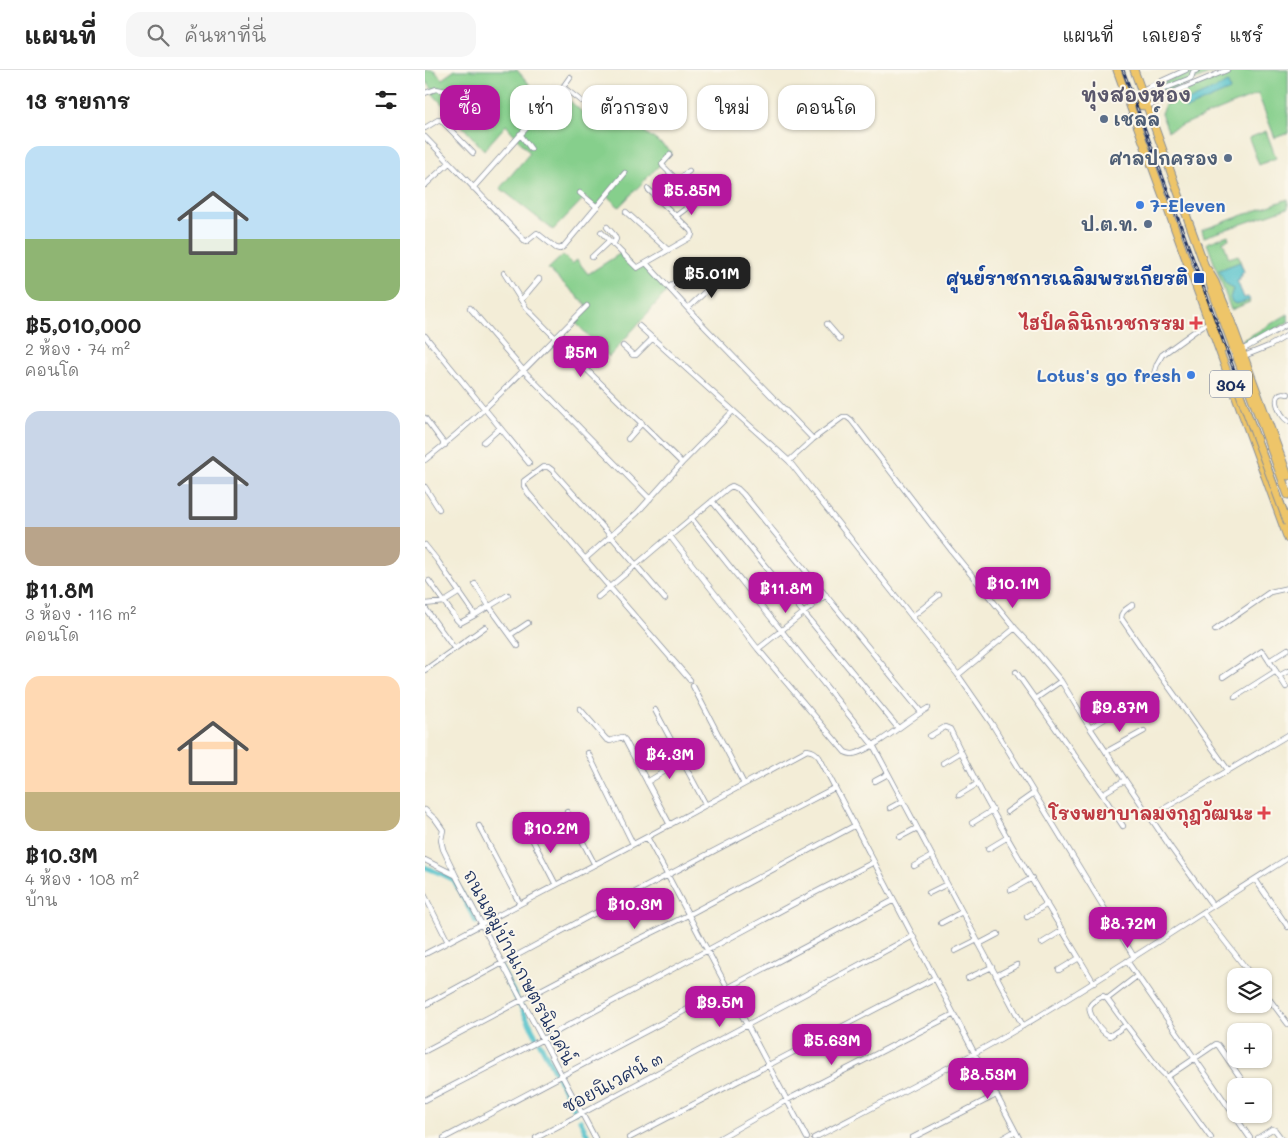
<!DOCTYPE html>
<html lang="th">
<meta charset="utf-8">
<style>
:root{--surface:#fff;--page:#f6f6f6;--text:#222;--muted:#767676;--line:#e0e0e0;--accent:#b5179e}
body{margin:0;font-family:Mali,"Playpen Sans Thai",sans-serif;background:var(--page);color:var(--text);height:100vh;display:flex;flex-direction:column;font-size:19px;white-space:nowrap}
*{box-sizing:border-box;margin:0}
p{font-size:16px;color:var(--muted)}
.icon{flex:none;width:28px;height:28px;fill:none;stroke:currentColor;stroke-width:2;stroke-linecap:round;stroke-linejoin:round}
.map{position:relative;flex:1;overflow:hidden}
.details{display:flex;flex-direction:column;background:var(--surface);width:425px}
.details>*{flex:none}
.hud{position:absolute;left:15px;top:15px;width:475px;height:45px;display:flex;gap:10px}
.tools{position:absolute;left:802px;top:898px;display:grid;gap:10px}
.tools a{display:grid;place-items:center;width:45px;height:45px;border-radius:10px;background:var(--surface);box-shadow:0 1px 4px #0004;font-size:25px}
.price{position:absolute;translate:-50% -42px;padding:0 11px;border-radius:10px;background:var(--accent);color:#fff;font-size:16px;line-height:32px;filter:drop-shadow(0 1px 2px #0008)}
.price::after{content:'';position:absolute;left:50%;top:30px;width:15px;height:11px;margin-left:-8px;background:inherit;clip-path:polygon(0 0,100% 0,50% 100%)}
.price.current{background:#222;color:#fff}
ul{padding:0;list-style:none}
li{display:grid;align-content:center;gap:10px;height:265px;padding:0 25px}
li span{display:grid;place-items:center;height:155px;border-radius:15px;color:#555}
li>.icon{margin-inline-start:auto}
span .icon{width:90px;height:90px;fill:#fffc;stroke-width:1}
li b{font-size:21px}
h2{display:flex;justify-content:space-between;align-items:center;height:60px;padding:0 25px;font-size:21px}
.tag{padding:0 18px;border-radius:15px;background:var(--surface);box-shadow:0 1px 4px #0004;font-size:18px;line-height:45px}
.tag.current{background:var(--accent);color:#fff}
header{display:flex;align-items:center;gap:30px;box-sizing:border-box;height:70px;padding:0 25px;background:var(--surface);border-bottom:1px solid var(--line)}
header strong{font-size:24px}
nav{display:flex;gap:28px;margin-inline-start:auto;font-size:18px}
.search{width:350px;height:45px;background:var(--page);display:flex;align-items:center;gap:12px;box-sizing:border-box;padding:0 18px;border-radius:15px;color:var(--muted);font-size:19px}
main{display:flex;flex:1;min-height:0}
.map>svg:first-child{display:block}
.green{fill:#86cf8c;stroke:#507f75}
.water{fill:#53c1ca;stroke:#377894}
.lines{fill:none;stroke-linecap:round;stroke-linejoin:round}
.canal{stroke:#53c1ca;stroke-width:5}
.street-casing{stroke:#878e9a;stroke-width:6}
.primary-casing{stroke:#878e9a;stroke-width:9}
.street{stroke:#fff;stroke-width:4.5}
.primary{stroke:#eec569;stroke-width:7}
.rail-casing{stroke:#1b2f5e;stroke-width:3}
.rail{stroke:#fbf7ec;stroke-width:1;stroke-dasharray:4;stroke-linecap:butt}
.primary-bridge-casing{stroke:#878e9a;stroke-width:9;stroke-linecap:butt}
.primary-bridge{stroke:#eec569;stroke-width:7}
.service-dot{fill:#5c6f8a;stroke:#fbf7ec;stroke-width:2}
.shop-dot{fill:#3f7fe0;stroke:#fbf7ec;stroke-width:2}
.transit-dot{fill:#1a4fb4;stroke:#fbf7ec;stroke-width:2}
.health-dot{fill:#e0444e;stroke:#fbf7ec;stroke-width:2}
.labels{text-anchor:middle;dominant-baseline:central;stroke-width:4;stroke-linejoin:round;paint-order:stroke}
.shield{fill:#fbf7ec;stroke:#5e6b89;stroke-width:1}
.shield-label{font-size:16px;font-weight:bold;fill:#1b2f5e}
.service-label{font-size:18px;font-weight:bold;fill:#4e5e75;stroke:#fbf7ec;text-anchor:end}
.shop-label{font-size:18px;font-weight:bold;fill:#366cbe;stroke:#fbf7ec;text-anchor:start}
.transit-label{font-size:18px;font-weight:bold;fill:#164399;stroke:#fbf7ec;text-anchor:end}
.health-label{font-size:18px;font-weight:bold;fill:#be3a42;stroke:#fbf7ec;text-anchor:end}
.street-label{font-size:18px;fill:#1b2f5e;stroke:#fbf7ec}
.quarter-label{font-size:20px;font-weight:bold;fill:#5a576b;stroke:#fbf7ec}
</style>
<header>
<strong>แผนที่</strong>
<div class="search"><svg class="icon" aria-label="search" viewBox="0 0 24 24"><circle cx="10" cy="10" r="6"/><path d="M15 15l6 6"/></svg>ค้นหาที่นี่</div>
<nav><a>แผนที่</a><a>เลเยอร์</a><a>แชร์</a></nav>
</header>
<main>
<section class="details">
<h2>13 รายการ<svg class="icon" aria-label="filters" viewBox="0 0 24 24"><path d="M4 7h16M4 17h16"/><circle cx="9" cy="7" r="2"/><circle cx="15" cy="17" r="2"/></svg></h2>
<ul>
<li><span style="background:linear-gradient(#bfe0f5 60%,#8fb573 0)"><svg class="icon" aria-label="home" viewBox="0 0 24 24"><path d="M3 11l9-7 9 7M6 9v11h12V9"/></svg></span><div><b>฿5,010,000</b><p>2 ห้อง · 74 m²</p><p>คอนโด</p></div></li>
<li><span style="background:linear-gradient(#c9d6e8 75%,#b9a48a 0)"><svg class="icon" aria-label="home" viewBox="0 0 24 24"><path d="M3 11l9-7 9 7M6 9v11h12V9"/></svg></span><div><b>฿11.8M</b><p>3 ห้อง · 116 m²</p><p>คอนโด</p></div></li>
<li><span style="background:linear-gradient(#ffd9b3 75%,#c2b280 0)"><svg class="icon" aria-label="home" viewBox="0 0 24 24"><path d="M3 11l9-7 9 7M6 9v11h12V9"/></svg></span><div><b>฿10.3M</b><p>4 ห้อง · 108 m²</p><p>บ้าน</p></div></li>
</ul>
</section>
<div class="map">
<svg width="863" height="1068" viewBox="0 0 863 1068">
<rect width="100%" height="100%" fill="#fbf7ec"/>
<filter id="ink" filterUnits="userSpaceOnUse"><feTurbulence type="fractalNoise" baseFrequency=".02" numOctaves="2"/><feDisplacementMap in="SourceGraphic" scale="10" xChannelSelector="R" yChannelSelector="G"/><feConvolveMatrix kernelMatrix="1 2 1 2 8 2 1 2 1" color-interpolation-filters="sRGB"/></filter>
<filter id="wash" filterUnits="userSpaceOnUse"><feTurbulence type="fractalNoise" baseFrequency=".0096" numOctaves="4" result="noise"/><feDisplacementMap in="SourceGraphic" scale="20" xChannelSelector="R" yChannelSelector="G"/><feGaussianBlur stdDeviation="1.12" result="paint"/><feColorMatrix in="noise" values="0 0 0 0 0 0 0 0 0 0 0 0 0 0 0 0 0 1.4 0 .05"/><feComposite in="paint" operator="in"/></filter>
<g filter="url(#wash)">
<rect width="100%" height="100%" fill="#f3edd7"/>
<path class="green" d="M0 0H9L17 9 30 0H92L134 48 145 31 170 54 191 41 247 82 194 137 181 125 171 137 160 127 128 160 75 118 105 83 81 55 59 80 7 23 9 21 0 10Z
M768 0H794L740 23 735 14Z
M809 0H863V63L850 68 833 24 743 61 736 43 740 35 754 28 755 23Z
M841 61 851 88 834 95 824 68Z
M863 129V138L779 167 777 160Z
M803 165 804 169 798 171 804 188 813 185 819 202 816 203 817 206 814 207 815 210 812 211 819 228 823 227 825 232 806 240 782 173Z
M196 183 211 200 218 196 242 221 184 287 150 252 165 238 123 199 138 185 147 194 152 190 163 204Z
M863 244V252L834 269 819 274 818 270Z"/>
<path class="water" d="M803 13 805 20 761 39 758 33Z
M815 192 819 202 816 203 817 206 814 207 815 210 812 211 819 228 823 227 825 230 811 234 807 232 805 228 808 219 805 216 800 213 794 200Z"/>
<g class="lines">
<path class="canal" d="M0 797 19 805 29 810 51 852
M75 897 92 929
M95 935 112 968
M115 973 132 1006
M134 1010 151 1042
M155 1050 164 1068"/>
</g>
</g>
<g filter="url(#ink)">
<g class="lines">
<g class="street-casing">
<path id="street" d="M730 14 731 24 735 28
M138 17 156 31
M717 20 761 0
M736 20 766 8 768 2 772 0
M0 23 11 19 21 21
M722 36 730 33 735 28 802 0
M0 58 13 50H16L48 83
M95 64 106 79
M0 67 101 172 112 163 131 178 135 179 139 176 200 103
M245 85 237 94 238 96 252 110
M0 115 24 93
M48 118 138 17 145 7
M155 123 172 137
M232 128 264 101
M201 142 243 180
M251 146 271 131
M182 157 189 165 191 169 188 175
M176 162 212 198 266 167 267 164 266 161 223 119
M167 187 184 171
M221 193 276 253 388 369
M79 203 101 238 157 295 257 393
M244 218 262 201
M97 229 114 209
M45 238 98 300 225 429
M263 238 297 206
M402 254 415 269
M214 256 364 391 533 605 567 654 709 887
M0 266 104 393
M198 276 208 285H211L227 269
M817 280 863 254
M819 286 844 276 863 265
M730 311 729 304 732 294 737 285 777 256 783 253
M863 324C844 319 853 345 863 351
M0 348 20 375
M203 369 217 353
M59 372 75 358
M0 390C59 344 109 289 162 236
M364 391 388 369 418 347H422L426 350 526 480 590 558 606 575 636 611 665 658 746 778 788 836
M0 417 14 439
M287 431 473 658
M266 448 448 675 598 956
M245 466 333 579 420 682C424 684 427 685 432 683 456 674 481 651 503 638
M0 475 12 490 50 545 83 525
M160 489 212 443 257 393 308 341
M4 511 32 550 35 553 50 545
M50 514 64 536 93 576
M173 527 245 466 303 418 307 416 313 419 318 424 496 642
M240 529 186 466 127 400 123 397H118L99 411V416L103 423 265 610
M0 534 19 532 35 522
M707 535C702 539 696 541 696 548L729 596 803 700
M0 538 29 578
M487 547 514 525
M790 560 845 522 863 518
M85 565 103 553
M333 579 401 525
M844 591 863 579
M0 600 60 557
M591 602 677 724 698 756
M533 605 590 558
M854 606 861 617
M798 607 837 581 839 583 854 606 863 601
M268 616 319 714
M810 627 851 601
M610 629 636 611
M155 639 181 669 185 671 197 667 200 670 245 755
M230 640 281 735
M665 658 715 627
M505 666 520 657 525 659C566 746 619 829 669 913
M681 682 719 661
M163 683 208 774
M518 693 536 682
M450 711 463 704
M222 712 257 691
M677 724 700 710
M534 725 552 714
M465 738 478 731
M0 740 11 750 18 760 16 770 18 779 31 806 170 1068
M142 742 170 795
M582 742 609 723
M725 747 863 665
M547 753 568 740
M54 756 95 834
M103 761 131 815
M222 767 243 806 382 1068
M475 767 492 758
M563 779 583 767
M0 790 30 805
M489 796 507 786
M830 809 863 857
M586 820 607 808
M504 823 522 814
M0 826 23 872
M778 843 827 906
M602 847 622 834
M516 853 537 842
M617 873 638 860
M554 874 573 864
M530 881 552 870
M0 884 222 767 382 680C388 681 390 682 394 687L594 1068
M702 891 825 1068
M634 900 654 888
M571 906 592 895
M543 908 567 897
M839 922 863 954
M678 926 682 929 701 955 685 966C677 963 662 944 665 936 667 932 674 928 678 926Z
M682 929 712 906
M0 935 159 849 409 718
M701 955 735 1000 742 1007 786 1068
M0 981 186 883 263 845 429 756
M742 1007 791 974 793 975 819 1013
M0 1030 118 969 368 834 449 792
M19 1068 469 830
M111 1068 488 866
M204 1068 510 908
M295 1068 362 1030 529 944
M389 1068C458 1032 529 996 596 957 687 903 774 844 863 788
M487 1068 571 1025
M578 1068 590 1061
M833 1068 847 1059 850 1060 856 1068"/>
</g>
<g class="primary-casing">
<path id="primary" d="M692 0 863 469
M709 0 779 194 787 220 863 425
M702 25C708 31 713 37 722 36
M783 200 790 212 803 243 863 406
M776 219 798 279"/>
</g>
<use href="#street" class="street"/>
<use href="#primary" class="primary"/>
<g class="rail-casing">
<path id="rail" d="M698 0 863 446"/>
</g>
<use href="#rail" class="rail"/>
<g class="primary-bridge-casing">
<path id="primary-bridge" d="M809 308 863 454"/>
</g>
<use href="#primary-bridge" class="primary-bridge"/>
</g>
</g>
<g class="service-dot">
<circle cx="679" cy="49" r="5"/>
<circle cx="803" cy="88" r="5"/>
<circle cx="723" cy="154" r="5"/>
</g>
<g class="shop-dot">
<circle cx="715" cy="135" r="5"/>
<circle cx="766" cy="305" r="5"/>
</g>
<rect class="transit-dot" x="768" y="202" width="12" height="12" rx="2.5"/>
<g class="health-dot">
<path d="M768.5 245.5h5v5h5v5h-5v5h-5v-5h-5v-5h5z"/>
<path d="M836.5 735.5h5v5h5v5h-5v5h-5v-5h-5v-5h5z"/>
</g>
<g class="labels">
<rect class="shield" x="785" y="300.5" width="42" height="27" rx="4"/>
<g class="shield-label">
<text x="806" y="314">304</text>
</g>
<g class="service-label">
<text x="689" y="49" text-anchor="start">เชลล์</text>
<text x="793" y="88">ศาลปกครอง</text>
<text x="713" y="154">ป.ต.ท.</text>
</g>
<g class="shop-label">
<text x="725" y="135">7-Eleven</text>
<text x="756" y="305" text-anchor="end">Lotus's go fresh</text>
</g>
<g class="transit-label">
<text x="763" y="208">ศูนย์ราชการเฉลิมพระเกียรติ</text>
</g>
<g class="health-label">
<text x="760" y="253">ไฮป์คลินิกเวชกรรม</text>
<text x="828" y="743">โรงพยาบาลมงกุฎวัฒนะ</text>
</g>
<g class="street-label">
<text transform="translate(95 897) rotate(62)">ถนนหมู่บ้านเกษตรนิเวศน์</text>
<text transform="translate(187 1012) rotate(-28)">ซอยนิเวศน์ ๓</text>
</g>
<g class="quarter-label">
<text x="711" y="24">ทุ่งสองห้อง</text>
</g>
</g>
</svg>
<div class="tools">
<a><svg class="icon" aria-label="layers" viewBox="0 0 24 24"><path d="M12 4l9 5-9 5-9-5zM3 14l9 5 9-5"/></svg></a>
<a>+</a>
<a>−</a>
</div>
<b class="price" style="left:267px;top:146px">฿5.85M</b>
<b class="price current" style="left:287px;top:229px">฿5.01M</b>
<b class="price" style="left:156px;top:308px">฿5M</b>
<b class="price" style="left:588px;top:539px">฿10.1M</b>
<b class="price" style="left:361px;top:544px">฿11.8M</b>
<b class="price" style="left:695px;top:663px">฿9.87M</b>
<b class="price" style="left:245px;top:710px">฿4.3M</b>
<b class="price" style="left:126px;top:784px">฿10.2M</b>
<b class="price" style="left:210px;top:860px">฿10.3M</b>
<b class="price" style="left:703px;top:879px">฿8.72M</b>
<b class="price" style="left:295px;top:958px">฿9.5M</b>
<b class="price" style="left:407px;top:996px">฿5.63M</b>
<b class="price" style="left:563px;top:1030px">฿8.53M</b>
<div class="hud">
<a class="tag current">ซื้อ</a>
<a class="tag">เช่า</a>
<a class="tag">ตัวกรอง</a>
<a class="tag">ใหม่</a>
<a class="tag">คอนโด</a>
</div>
</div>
</main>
